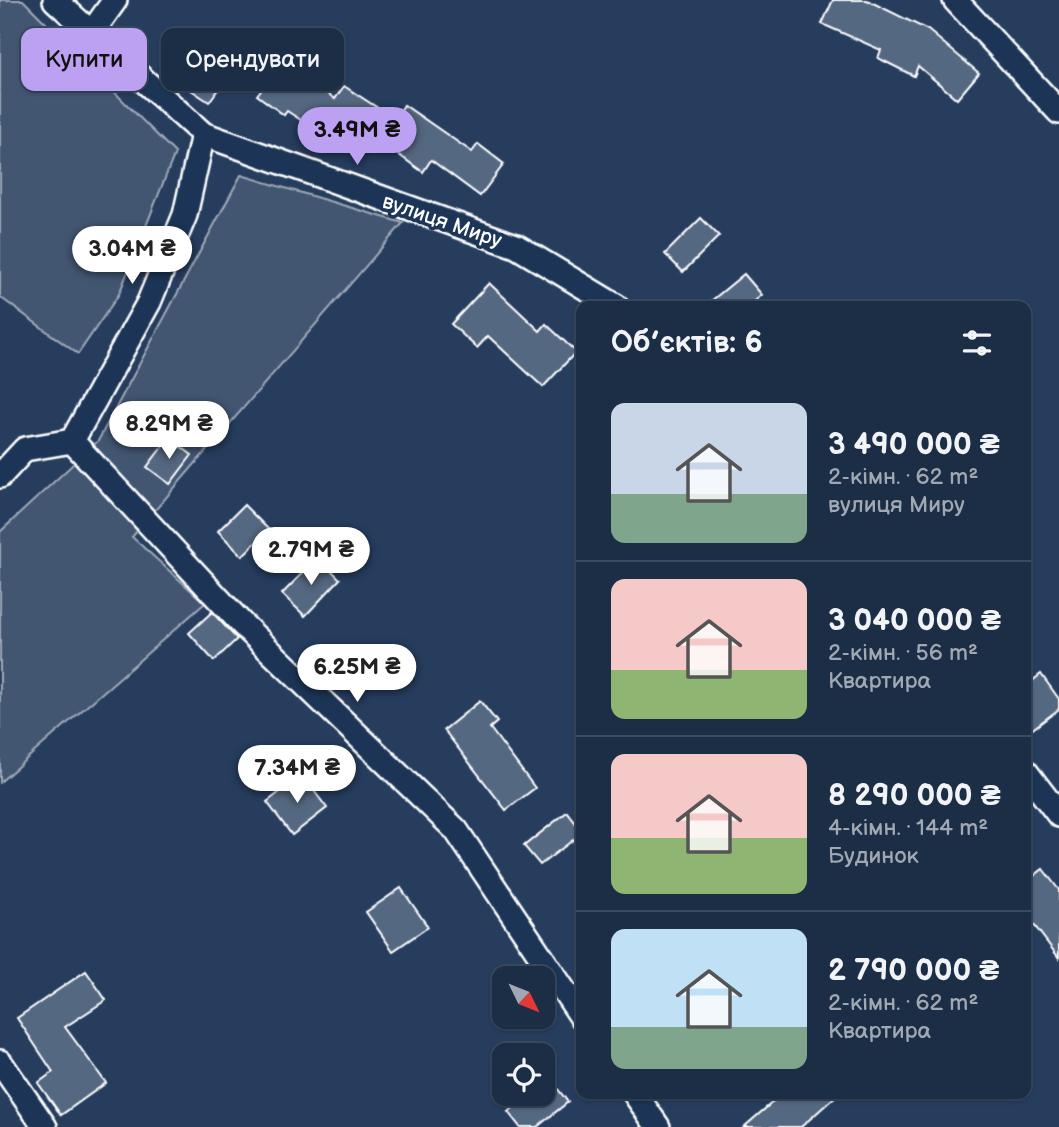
<!DOCTYPE html>
<html lang="uk">
<meta charset="utf-8">
<style>
:root{--surface:#1c2e46;--page:#25364d;--text:#f1f3f6;--muted:#a0a8b3;--line:#3a4a5f;--accent:#bca0f2}
body{margin:0;font-family:"Balsamiq Sans",sans-serif;background:var(--page);color:var(--text);height:100vh;display:flex;flex-direction:column;font-size:26px;white-space:nowrap}
*{box-sizing:border-box;margin:0}
p{font-size:23px;color:var(--muted)}
.icon{flex:none;width:38px;height:38px;fill:none;stroke:currentColor;stroke-width:2;stroke-linecap:round;stroke-linejoin:round}
.map{position:relative;flex:1;overflow:hidden}
.panel{position:absolute;left:576px;top:301px;width:455px;height:798px;display:flex;flex-direction:column;background:var(--surface);border-radius:14px;box-shadow:0 2px 5px #0004,0 0 0 2px var(--line)}
.panel>*{flex:none}
.guide{position:absolute;left:21px;top:28px;width:450px;height:63px;display:flex;gap:14px}
.needle{width:46px;rotate:133deg}
.buttons{position:absolute;left:492px;top:966px;display:grid;gap:14px}
.buttons a{display:grid;place-items:center;width:63px;height:63px;border-radius:14px;background:var(--surface);box-shadow:0 2px 5px #0004,0 0 0 2px var(--line);font-size:35px}
.price{position:absolute;translate:-50% -60px;padding:0 16px;border-radius:24px;background:#fff;color:#222;font-size:23px;line-height:46px;filter:drop-shadow(0 2px 4px #0008)}
.price::after{content:'';position:absolute;left:50%;top:42px;width:21px;height:16px;margin-left:-10px;background:inherit;clip-path:polygon(0 0,100% 0,50% 100%)}
.price.selected{background:var(--accent);color:#111}
ul{padding:0;list-style:none}
li{display:flex;align-items:center;gap:21px;height:175px;padding:0 35px}
li+li{border-top:2px solid var(--line)}
li span{display:grid;place-items:center;flex:none;width:196px;height:140px;border-radius:14px;color:#555}
li>.icon{margin-inline-start:auto}
span .icon{width:84px;height:84px;fill:#fffc;stroke-width:1}
li b{font-size:30px}
h2{display:flex;justify-content:space-between;align-items:center;height:84px;padding:0 35px;font-size:30px}
.pill{padding:0 24px;border-radius:14px;background:var(--surface);box-shadow:0 2px 5px #0004,0 0 0 2px var(--line);font-size:24px;line-height:63px}
.pill.selected{background:var(--accent);color:#111}
.map>svg:first-child{display:block}
.green{fill:#425672;stroke:#a0aab8;stroke-width:2}
.building{fill:#556781;stroke:#fff;stroke-width:2}
.lines{fill:none;stroke-linecap:round;stroke-linejoin:round}
.minor-casing{stroke:#fff;stroke-width:28}
.minor{stroke:#1d3557;stroke-width:23}
.labels{text-anchor:middle;dominant-baseline:central;stroke-width:7;stroke-linejoin:round;paint-order:stroke}
.street-label{font-size:21px;fill:#fff;stroke:#1d3557}
</style>
<div class="map">
<svg width="1059" height="1127" viewBox="0 0 1059 1127">
<rect width="100%" height="100%" fill="#263d5e"/>
<filter id="ink" filterUnits="userSpaceOnUse"><feTurbulence type="fractalNoise" baseFrequency=".0143" numOctaves="2"/><feDisplacementMap in="SourceGraphic" scale="14" xChannelSelector="R" yChannelSelector="G"/><feConvolveMatrix kernelMatrix="1 2 1 2 8 2 1 2 1" color-interpolation-filters="sRGB"/></filter>
<g filter="url(#ink)">
<path class="green" d="M0 0H23L175 153 119 294 78 354 0 297Z
M241 175 403 223 132 537 205 603 0 782V532L98 441Z"/>
<path class="building" d="M833 0H867L928 30 979 73 957 99 918 66 914 76 878 58 881 50 822 24Z
M200 40 235 66 209 102 173 78Z
M284 60 335 99 344 86 395 119 404 105 472 152 478 144 504 164 480 196 431 160 423 172 354 123 339 145 287 111 284 115 257 95Z
M701 218 719 236 683 272 665 254Z
M744 274 762 295 749 306H705Z
M489 283 540 331 546 324 576 352 543 387 488 336 477 348 451 324Z
M169 438 192 455 170 484 147 467Z
M244 505 269 530 242 556 218 531Z
M318 557 340 579 305 616 282 594Z
M212 612 237 639 214 661 189 633Z
M1041 674 1059 699V709L1026 734V686Z
M480 701 497 722 490 728 535 788 506 810 444 730Z
M302 775 327 808 292 835 267 802Z
M567 812 581 830V834L540 865 524 846Z
M1043 869 1059 890V958L1034 925 1026 932V882Z
M401 888 428 927 393 951 366 912Z
M86 971 106 1000 65 1027 106 1083 61 1115 38 1083 53 1072 17 1018Z
M542 1069 568 1102 537 1127H520L508 1112 530 1094H542Z
M782 1094H838L801 1127H744Z"/>
<g class="lines">
<g class="minor-casing">
<path id="minor" d="M55 0 203 134 516 246 616 306
M955 0 1059 112
M90 35 115 0
M72 441 241 623 456 830 581 1016
M72 441 149 302 185 215 203 134
M0 476 25 449 72 441
M1026 772 1059 815
M0 1062 45 1127
M635 1094 658 1127"/>
</g>
<use href="#minor" class="minor"/>
</g>
</g>
<g class="labels">
<g class="street-label">
<text transform="translate(442 221) rotate(19)">вулиця Миру</text>
</g>
</g>
</svg>
<div class="buttons">
<a><svg class="needle" viewBox="-14 -14 28 28"><path d="M0-13l5 13h-10z" fill="#e53935"/><path d="M0 13l5-13h-10z" fill="#a0a8b3"/></svg></a>
<a><svg class="icon" aria-label="locate" viewBox="0 0 24 24"><circle cx="12" cy="12" r="6"/><path d="M12 2v4M12 18v4M2 12h4M18 12h4"/></svg></a>
</div>
<b class="price selected" style="left:357px;top:167px">3.49M ₴</b>
<b class="price" style="left:132px;top:286px">3.04M ₴</b>
<b class="price" style="left:169px;top:461px">8.29M ₴</b>
<b class="price" style="left:311px;top:587px">2.79M ₴</b>
<b class="price" style="left:357px;top:704px">6.25M ₴</b>
<b class="price" style="left:297px;top:805px">7.34M ₴</b>
<div class="guide">
<a class="pill selected">Купити</a>
<a class="pill">Орендувати</a>
</div>
<section class="panel">
<h2>Об’єктів: 6<svg class="icon" aria-label="filters" viewBox="0 0 24 24"><path d="M4 7h16M4 17h16"/><circle cx="9" cy="7" r="2"/><circle cx="15" cy="17" r="2"/></svg></h2>
<ul>
<li><span style="background:linear-gradient(#c9d6e8 65%,#7fa58c 0)"><svg class="icon" aria-label="home" viewBox="0 0 24 24"><path d="M3 11l9-7 9 7M6 9v11h12V9"/></svg></span><div><b>3 490 000 ₴</b><p>2-кімн. · 62 m²</p><p>вулиця Миру</p></div></li>
<li><span style="background:linear-gradient(#f6c9c9 65%,#8fb573 0)"><svg class="icon" aria-label="home" viewBox="0 0 24 24"><path d="M3 11l9-7 9 7M6 9v11h12V9"/></svg></span><div><b>3 040 000 ₴</b><p>2-кімн. · 56 m²</p><p>Квартира</p></div></li>
<li><span style="background:linear-gradient(#f6c9c9 60%,#8fb573 0)"><svg class="icon" aria-label="home" viewBox="0 0 24 24"><path d="M3 11l9-7 9 7M6 9v11h12V9"/></svg></span><div><b>8 290 000 ₴</b><p>4-кімн. · 144 m²</p><p>Будинок</p></div></li>
<li><span style="background:linear-gradient(#bfe0f5 70%,#7fa58c 0)"><svg class="icon" aria-label="home" viewBox="0 0 24 24"><path d="M3 11l9-7 9 7M6 9v11h12V9"/></svg></span><div><b>2 790 000 ₴</b><p>2-кімн. · 62 m²</p><p>Квартира</p></div></li>
</ul>
</section>
</div>
